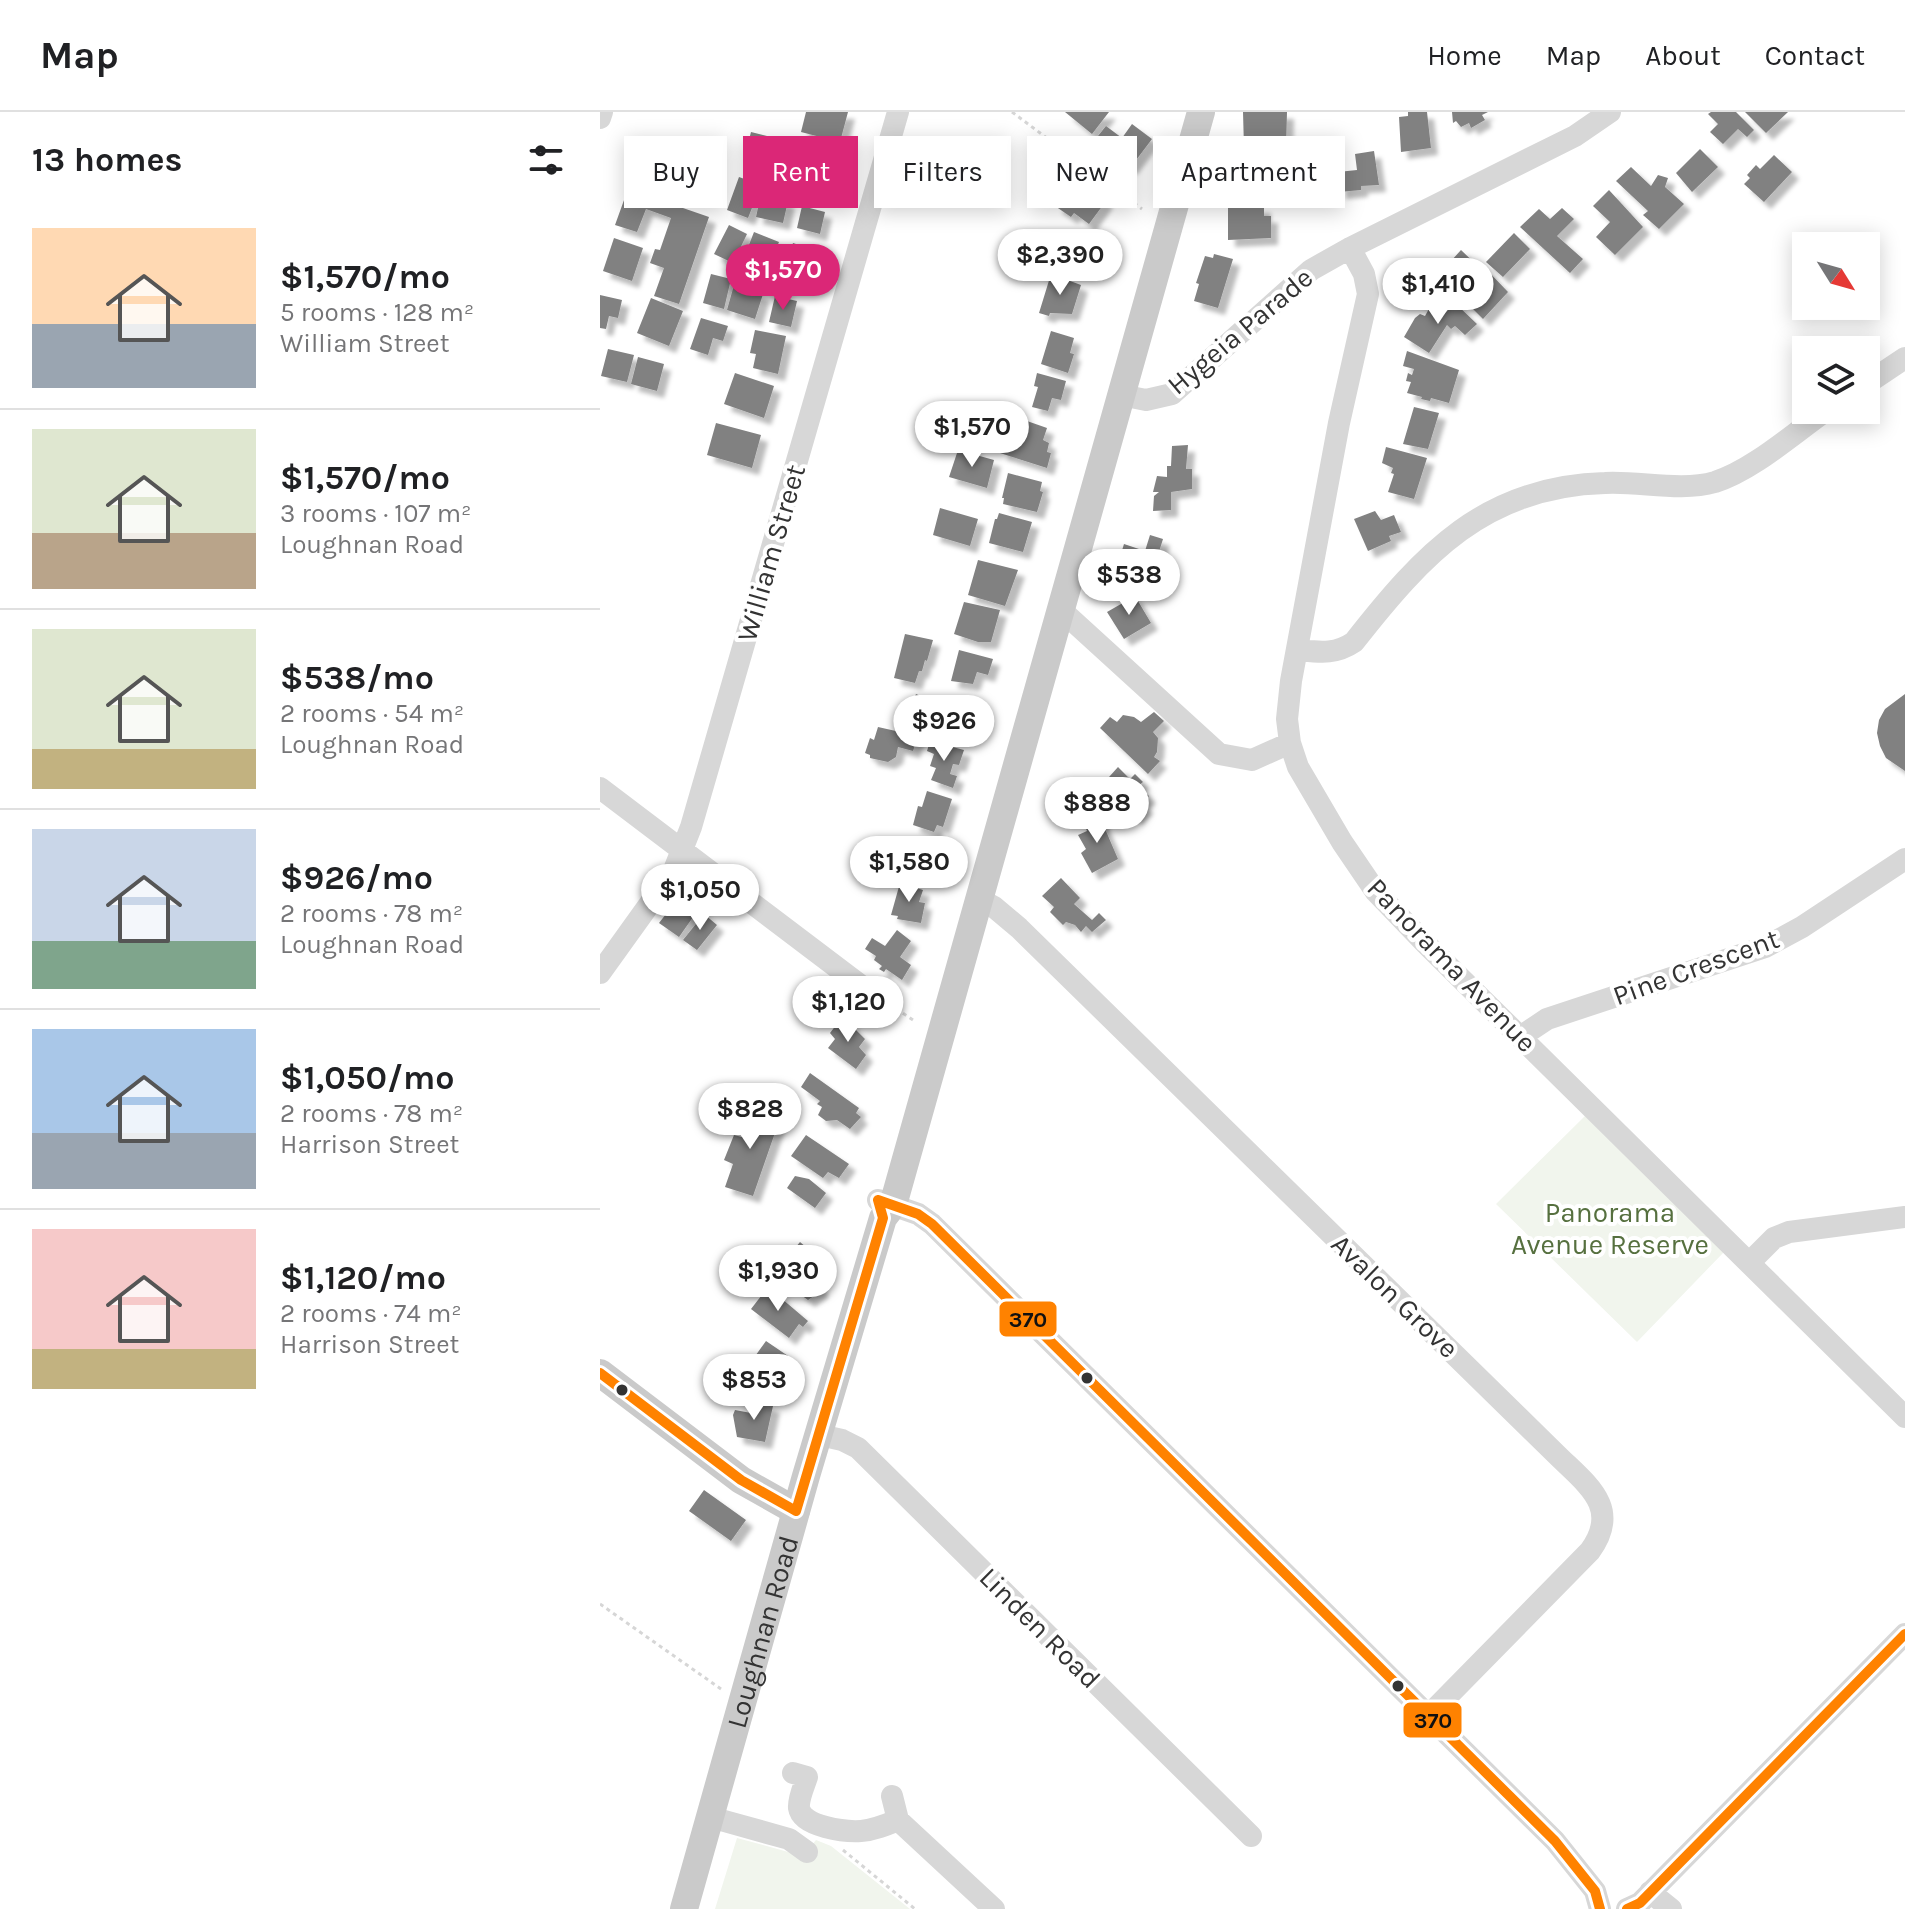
<!DOCTYPE html>
<meta charset="utf-8">
<style>
:root{--surface:#fff;--page:#f6f6f6;--text:#202124;--muted:#757577;--line:#e0e0e0;--accent:#db2777}
body{margin:0;font-family:Karla,sans-serif;background:var(--page);color:var(--text);height:100vh;display:flex;flex-direction:column;font-size:30px;white-space:nowrap}
*{box-sizing:border-box;margin:0}
p{font-size:26px;color:var(--muted)}
.icon{flex:none;width:44px;height:44px;fill:none;stroke:currentColor;stroke-width:2;stroke-linecap:round;stroke-linejoin:round}
.map{position:relative;flex:1;overflow:hidden}
.side{display:flex;flex-direction:column;background:var(--surface);width:600px}
.side>*{flex:none}
.banner{position:absolute;left:24px;top:24px;width:760px;height:72px;display:flex;gap:16px}
.needle{width:52px;rotate:127deg}
.fabs{position:absolute;left:1192px;top:120px;display:grid;gap:16px}
.fabs a{display:grid;place-items:center;width:88px;height:88px;border-radius:0px;background:var(--surface);box-shadow:0 4px 20px #0003;font-size:40px}
.price{position:absolute;translate:-50% -68px;padding:0 18px;border-radius:28px;background:#fff;color:#222;font-size:26px;line-height:52px;filter:drop-shadow(0 2px 4px #0008)}
.price::after{content:'';position:absolute;left:50%;top:48px;width:24px;height:18px;margin-left:-12px;background:inherit;clip-path:polygon(0 0,100% 0,50% 100%)}
.price.active{background:var(--accent);color:#fff}
ul{padding:0;list-style:none}
li{display:flex;align-items:center;gap:24px;height:200px;padding:0 32px}
li+li{border-top:2px solid var(--line)}
li span{display:grid;place-items:center;flex:none;width:224px;height:160px;border-radius:0px;color:#555}
li>.icon{margin-inline-start:auto}
span .icon{width:96px;height:96px;fill:#fffc;stroke-width:1}
li b{font-size:34px}
h2{display:flex;justify-content:space-between;align-items:center;height:96px;padding:0 32px;font-size:34px}
.pill{padding:0 28px;border-radius:0px;background:var(--surface);box-shadow:0 4px 20px #0003;font-size:28px;line-height:72px}
.pill.active{background:var(--accent);color:#fff}
header{display:flex;align-items:center;gap:48px;box-sizing:border-box;height:112px;padding:0 40px;background:var(--surface);border-bottom:2px solid var(--line)}
header strong{font-size:38px}
nav{display:flex;gap:44px;margin-inline-start:auto;font-size:28px}
main{display:flex;flex:1;min-height:0}
.map>svg:first-child{display:block}
.green{fill:#f1f5ed}
.building{fill:#818181;filter:url(#shadow)}
.lines{fill:none;stroke-linecap:round;stroke-linejoin:round}
.path{stroke:#d6d6d6;stroke-width:3;stroke-dasharray:4 4;stroke-linecap:butt}
.minor{stroke:#d7d7d7;stroke-width:22}
.major{stroke:#cacaca;stroke-width:28}
.bus-1-casing{stroke:#fff;stroke-width:16}
.bus-1{stroke:#ff8200;stroke-width:10}
.bus-dot{fill:#333;stroke:#fff;stroke-width:3}
.labels{text-anchor:middle;dominant-baseline:central;stroke-width:8;stroke-linejoin:round;paint-order:stroke}
.street-label{font-size:28px;fill:#333;stroke:#fff}
.park-label{font-size:28px;fill:#56703f;stroke:#fff}
.line-badge{stroke:#fff;stroke-width:3}
.pale-badge-label{font-size:22px;text-anchor:middle;font-weight:bold;fill:#111}
</style>
<header>
<strong>Map</strong>
<nav><a>Home</a><a>Map</a><a>About</a><a>Contact</a></nav>
</header>
<main>
<section class="side">
<h2>13 homes<svg class="icon" aria-label="filters" viewBox="0 0 24 24"><path d="M4 7h16M4 17h16"/><circle cx="9" cy="7" r="2"/><circle cx="15" cy="17" r="2"/></svg></h2>
<ul>
<li><span style="background:linear-gradient(#ffd9b3 60%,#9aa5b1 0)"><svg class="icon" aria-label="home" viewBox="0 0 24 24"><path d="M3 11l9-7 9 7M6 9v11h12V9"/></svg></span><div><b>$1,570/mo</b><p>5 rooms · 128 m²</p><p>William Street</p></div></li>
<li><span style="background:linear-gradient(#dfe7d0 65%,#b9a48a 0)"><svg class="icon" aria-label="home" viewBox="0 0 24 24"><path d="M3 11l9-7 9 7M6 9v11h12V9"/></svg></span><div><b>$1,570/mo</b><p>3 rooms · 107 m²</p><p>Loughnan Road</p></div></li>
<li><span style="background:linear-gradient(#dfe7d0 75%,#c2b280 0)"><svg class="icon" aria-label="home" viewBox="0 0 24 24"><path d="M3 11l9-7 9 7M6 9v11h12V9"/></svg></span><div><b>$538/mo</b><p>2 rooms · 54 m²</p><p>Loughnan Road</p></div></li>
<li><span style="background:linear-gradient(#c9d6e8 70%,#7fa58c 0)"><svg class="icon" aria-label="home" viewBox="0 0 24 24"><path d="M3 11l9-7 9 7M6 9v11h12V9"/></svg></span><div><b>$926/mo</b><p>2 rooms · 78 m²</p><p>Loughnan Road</p></div></li>
<li><span style="background:linear-gradient(#a9c7e8 65%,#9aa5b1 0)"><svg class="icon" aria-label="home" viewBox="0 0 24 24"><path d="M3 11l9-7 9 7M6 9v11h12V9"/></svg></span><div><b>$1,050/mo</b><p>2 rooms · 78 m²</p><p>Harrison Street</p></div></li>
<li><span style="background:linear-gradient(#f6c9c9 75%,#c2b280 0)"><svg class="icon" aria-label="home" viewBox="0 0 24 24"><path d="M3 11l9-7 9 7M6 9v11h12V9"/></svg></span><div><b>$1,120/mo</b><p>2 rooms · 74 m²</p><p>Harrison Street</p></div></li>
</ul>
</section>
<div class="map">
<svg width="1305" height="1797" viewBox="0 0 1305 1797">
<defs>
<filter id="shadow"><feDropShadow dx="7" dy="7" stdDeviation="2" flood-color="#0004"/></filter>
</defs>
<rect width="100%" height="100%" fill="#fff"/>
<path class="green" d="M985 1004 1124 1140 1037 1230 896 1092Z
M137 1726 192 1741 200 1748 216 1728 231 1734 310 1797H115Z"/>
<path class="building" d="M206 0H248L240 30 201 20Z
M465 0H509L492 22Z
M643 0H687L686 34 644 36Z
M808 0H827L831 36 801 40 799 5 808 4Z
M852 0H888L882 3 885 8 871 16 869 11 861 15 856 9 853 11Z
M1111 0H1136L1154 18 1147 25 1138 17 1123 32 1110 20 1118 12 1108 2Z
M1145 0H1188L1166 21Z
M532 12 552 27 530 56 494 29 506 14 522 26Z
M151 20 175 26 167 58 143 51Z
M180 29 206 38 199 60 172 51Z
M38 32 60 41 47 72 25 63Z
M1100 37 1118 55 1092 80 1076 61Z
M774 39 779 73 761 74V78L739 80 738 60 757 58 755 42Z
M218 41 241 47 235 68 212 62Z
M1174 43 1192 60 1164 90 1144 72 1150 66 1147 63 1156 53 1160 57Z
M669 46V59H678L677 80H638L637 47Z
M1031 55 1051 74 1058 63 1068 66 1065 75 1084 92 1059 117 1043 103 1048 99 1016 69Z
M139 65 161 73 148 106 127 98Z
M495 70 504 78 500 84 506 89 489 112 474 101 471 105 455 94 472 72 486 82Z
M28 77 109 105 79 192 54 184 64 156 50 151 55 137 60 138 71 106 46 97 37 120 15 113Z
M1009 78 1043 115 1015 143 996 125 1010 110 993 94Z
M161 82 188 89 183 111 156 105Z
M202 94 225 100 220 122 197 116Z
M664 94V104H671V126L628 128V95Z
M962 96 974 107 957 124 983 147 970 161 920 115 939 97 950 107Z
M129 113 147 122 133 151 114 142Z
M154 120 179 130 170 152 145 143Z
M914 121 930 137 903 165 886 150Z
M478 123 484 124 486 144 470 160 461 149V135L465 129Z
M14 126 43 136 32 169 3 159Z
M193 131 214 138 205 168 183 161Z
M861 138 883 159 886 157 908 180 883 207 864 188 876 176 874 173 861 187 846 174 851 169 848 166 857 156 851 149Z
M614 142 633 147 618 196 594 189 599 172 596 171 605 144 613 146Z
M111 162 131 167 124 197 103 191Z
M451 162 481 173 472 202 450 201 449 204 439 201Z
M134 173 163 182 155 207 127 198Z
M0 183 22 188 18 206 9 204 6 217 0 216Z
M175 184 197 189 191 215 169 210Z
M51 186 83 199 69 234 37 221Z
M855 191 877 212 865 223 855 214 851 217 847 213 829 241 804 225 815 206 820 202 825 204 830 195 843 203Z
M101 206 128 214 123 229 113 226 108 243 90 237Z
M155 218 186 224 178 262 153 256 156 242 150 241Z
M451 219 474 226 470 241 474 242 468 261 441 252Z
M8 237 34 243 27 270 1 264Z
M807 239 859 258 849 291 831 286 830 289 821 287 822 285 807 281 811 270 806 269 808 261 812 263 814 257 803 254Z
M38 245 64 252 57 279 31 272Z
M135 261 174 274 164 306 124 292Z
M437 261 466 269 461 288 452 286 448 299 432 295 438 275 434 274Z
M814 295 839 301 828 337 803 332Z
M427 309 447 316 443 328 449 331 447 340 451 341 447 356 400 341 408 314 425 318Z
M116 311 161 323 152 356 107 343Z
M588 333 586 357H592V377L571 380V398L553 399 554 384 559 380H553L557 364 567 365V354H571L572 334Z
M786 335 827 346 814 387 788 380 794 362 791 361 793 356 782 351Z
M358 338 394 348 387 376 349 365Z
M408 361 442 370 440 379 443 380 437 400 403 392 404 386H402Z
M340 396 378 407 370 434 333 423Z
M775 399 781 408 794 403 801 420 789 424 791 429 768 439 754 407Z
M399 401 432 410 423 440 389 431 395 407H397Z
M550 423 563 427 547 478 522 471 525 460 521 459 524 449 519 448 524 432 545 439Z
M378 448 418 458 405 494 368 483Z
M535 484 551 511 524 527 507 500Z
M364 490 400 498 391 530H378L354 522Z
M305 522 333 528 327 549 325 548 322 559H319L315 571 294 566Z
M359 538 393 547 388 563 377 560 373 572 351 569Z
M316 582 341 593 335 615 305 606 309 588 313 589Z
M1305 582V659L1286 646 1280 634 1277 621 1279 608 1285 597Z
M356 594 377 600 374 609 377 610 375 618 370 617 368 622 344 615 348 596 355 597Z
M554 600 564 609 553 620 558 626 557 640 554 645 560 649 548 662 500 616 510 605 517 610 523 603 534 605 541 610Z
M278 615 318 624 313 639 298 635 296 645 288 650 270 646V643L265 641 270 626 274 628Z
M330 629 364 638 359 653 353 652 350 662 357 664 353 676 331 668 336 656 330 654 334 642 327 639Z
M518 655 530 667 535 662 543 670 538 674 549 684 542 691 546 695 535 706 507 679 515 670 509 665Z
M327 679 352 687 343 715 337 713 334 720 313 713 318 694 322 695Z
M499 703 518 747 492 761 481 741 486 737 478 723 487 719 483 710Z
M301 724 340 734 337 746 330 745 328 752 321 750 319 757 315 756 314 763 291 756 300 737 297 736Z
M461 766 480 786 474 792 492 808 499 801 506 808 492 820 486 814 481 820 475 813 466 810 463 813 450 800 454 795 442 784Z
M300 771 323 778 319 790 325 791 321 811 297 807 298 804 291 803Z
M80 784 98 798 79 825 59 811Z
M104 802 117 813 97 838 83 828Z
M297 818 311 829 300 845 311 853 302 868 286 857 284 860 279 857 282 854 274 848 276 844 265 837 272 826 285 834Z
M240 908 247 915 250 912 265 927 259 935 266 943 256 957 228 936 235 927 230 921Z
M210 961 259 996 256 1001 261 1005 250 1017 237 1008 226 1009 218 1003 222 995 217 992 220 989 201 975Z
M153 992 171 999 168 1007 178 1012 153 1084 125 1075 133 1052 124 1048 134 1023 142 1025Z
M206 1023 249 1052 239 1066 228 1060 223 1066 191 1044Z
M195 1064 209 1067 226 1081 215 1096 187 1076Z
M200 1130 226 1152 220 1160 225 1161 216 1172 221 1174V1179L208 1188 197 1180 205 1170 199 1165 205 1157 197 1156 190 1165 176 1153 186 1140 190 1142Z
M168 1175 208 1209 203 1215 199 1212 189 1226 151 1197Z
M166 1229 191 1246 177 1265 153 1247Z
M156 1289 173 1294 165 1330 137 1325 133 1303 135 1298 151 1301Z
M104 1378 146 1408 131 1429 89 1399Z"/>
<g class="lines">
<path class="path" d="M412 0 542 97
M283 888 313 908
M0 1492 121 1577
M243 1738 315 1797"/>
<path class="minor" d="M0 6 2 0
M750 136 764 162 768 182 739 311 691 569 687 607 690 631 698 655 742 730 776 780 825 831 1305 1305
M1266 272 1305 246
M521 283 546 288 572 282 711 158 750 136 975 24 1010 0
M461 498 619 642 652 648 690 631
M697 538C719 540 735 543 754 530 823 442 885 374 1005 371 1041 369 1080 380 1115 370 1153 358 1194 321 1227 298
M0 676 268 879
M381 788 394 795 419 816 956 1342C986 1372 1022 1395 990 1439L828 1604
M0 861 74 758 91 715 298 0
M920 925 947 907 1165 835 1202 815 1305 747
M278 1088 318 1102 332 1112 955 1729 995 1779 1000 1797
M1149 1151 1174 1126 1189 1120 1305 1105
M220 1323 242 1328 258 1336 651 1724
M193 1661 207 1665C204 1674 198 1687 199 1696 202 1715 246 1720 261 1719 274 1718 286 1713 298 1708
M292 1684 298 1708 394 1797
M110 1705 189 1727 207 1740
M1050 1780 1071 1797
M1027 1797 1040 1791 1305 1522"/>
<g class="major">
<path d="M0 1261 141 1368 196 1399"/>
<path id="s1" d="M84 1797 206 1364 283 1106 293 1093 601 0"/>
</g>
<g class="bus-1-casing">
<path id="bus-1" d="M278 1088 318 1102 332 1112 955 1729 995 1779 1000 1797
M0 1261 141 1368 196 1399
M196 1399 283 1106 278 1088
M1027 1797 1040 1791 1305 1522"/>
</g>
<use href="#bus-1" class="bus-1"/>
</g>
<g class="bus-dot">
<circle cx="487" cy="1266" r="7"/>
<circle cx="22" cy="1278" r="7"/>
<circle cx="798" cy="1574" r="7"/>
</g>
<g class="labels">
<g class="street-label">
<text transform="translate(640 219) rotate(-40)">Hygeia Parade</text>
<text transform="translate(171 441) rotate(-74)">William Street</text>
<text transform="translate(852 853) rotate(46)">Panorama Avenue</text>
<text transform="translate(1096 855) rotate(-20)">Pine Crescent</text>
<text transform="translate(795 1184) rotate(44)">Avalon Grove</text>
<text transform="translate(440 1516) rotate(45)">Linden Road</text>
<text stroke="none"><textPath href="#s1" startOffset="288">Loughnan Road</textPath></text>
</g>
<g class="park-label">
<text x="1010" y="1100">Panorama<tspan x="1010" dy="32">Avenue Reserve</tspan></text>
</g>
</g>
<g class="line-badge">
<rect x="398" y="1188" width="60" height="38" rx="8" fill="#ff8200"/>
<rect x="802" y="1589" width="61" height="38" rx="8" fill="#ff8200"/>
</g>
<g class="pale-badge-label">
<text x="428" y="1215">370</text>
<text x="833" y="1616">370</text>
</g>
</svg>
<div class="fabs">
<a><svg class="needle" viewBox="-14 -14 28 28"><path d="M0-13l5 13h-10z" fill="#e53935"/><path d="M0 13l5-13h-10z" fill="#757577"/></svg></a>
<a><svg class="icon" aria-label="layers" viewBox="0 0 24 24"><path d="M12 4l9 5-9 5-9-5zM3 14l9 5 9-5"/></svg></a>
</div>
<b class="price" style="left:460px;top:185px">$2,390</b>
<b class="price active" style="left:183px;top:200px">$1,570</b>
<b class="price" style="left:838px;top:214px">$1,410</b>
<b class="price" style="left:372px;top:357px">$1,570</b>
<b class="price" style="left:529px;top:505px">$538</b>
<b class="price" style="left:344px;top:651px">$926</b>
<b class="price" style="left:497px;top:733px">$888</b>
<b class="price" style="left:309px;top:792px">$1,580</b>
<b class="price" style="left:100px;top:820px">$1,050</b>
<b class="price" style="left:248px;top:932px">$1,120</b>
<b class="price" style="left:150px;top:1039px">$828</b>
<b class="price" style="left:178px;top:1201px">$1,930</b>
<b class="price" style="left:154px;top:1310px">$853</b>
<div class="banner">
<a class="pill">Buy</a>
<a class="pill active">Rent</a>
<a class="pill">Filters</a>
<a class="pill">New</a>
<a class="pill">Apartment</a>
</div>
</div>
</main>
